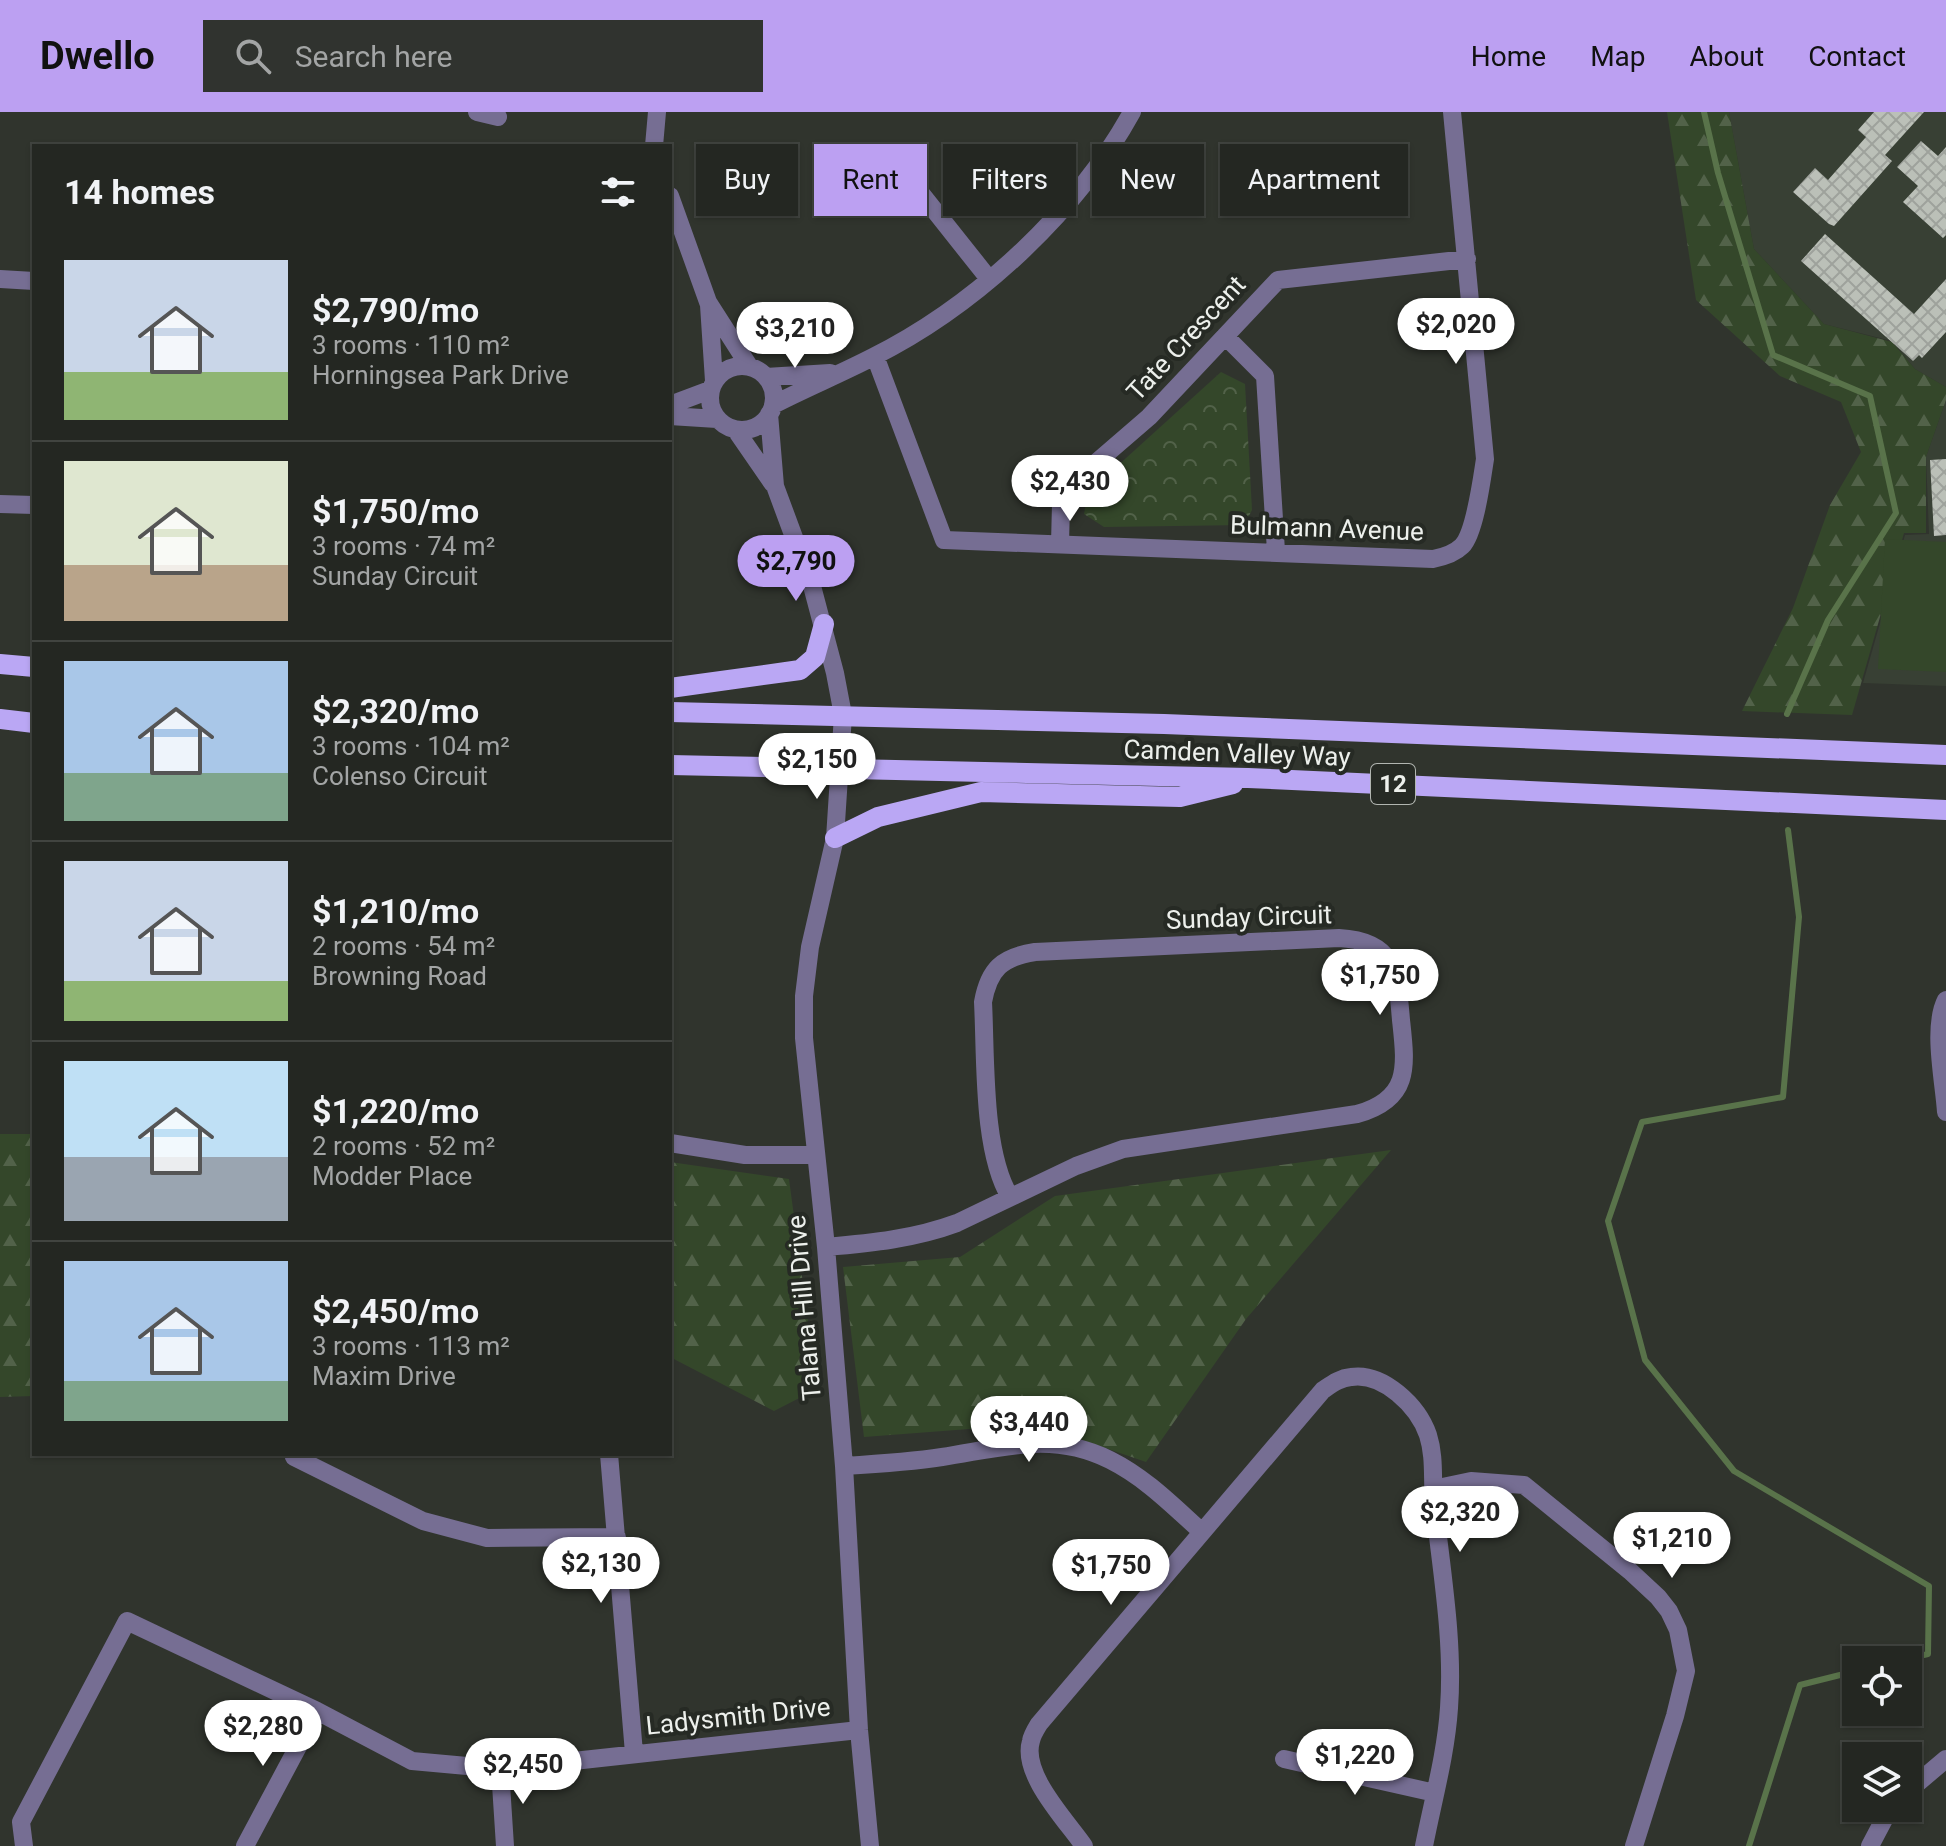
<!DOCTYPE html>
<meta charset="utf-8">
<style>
:root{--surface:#242722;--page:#30332f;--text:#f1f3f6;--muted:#a3a5a5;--line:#414440;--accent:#bca0f2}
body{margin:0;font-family:Roboto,sans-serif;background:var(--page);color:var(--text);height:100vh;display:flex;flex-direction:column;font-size:30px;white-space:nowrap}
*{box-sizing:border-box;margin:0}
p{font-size:26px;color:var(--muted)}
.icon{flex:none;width:44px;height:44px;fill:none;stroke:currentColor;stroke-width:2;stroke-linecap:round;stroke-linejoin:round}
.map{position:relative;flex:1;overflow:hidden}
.drawer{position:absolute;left:32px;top:32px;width:640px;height:1312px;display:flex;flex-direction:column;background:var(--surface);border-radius:0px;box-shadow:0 2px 6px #0004,0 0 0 2px var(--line)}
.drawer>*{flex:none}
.guide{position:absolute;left:696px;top:32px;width:760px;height:72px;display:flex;gap:16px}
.buttons{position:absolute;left:1842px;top:1534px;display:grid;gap:16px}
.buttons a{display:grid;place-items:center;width:80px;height:80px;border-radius:0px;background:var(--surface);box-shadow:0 2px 6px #0004,0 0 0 2px var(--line);font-size:40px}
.price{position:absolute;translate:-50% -68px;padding:0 18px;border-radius:28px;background:#fff;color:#222;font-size:26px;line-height:52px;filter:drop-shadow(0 2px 4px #0008)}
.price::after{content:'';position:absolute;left:50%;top:48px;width:24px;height:18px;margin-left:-12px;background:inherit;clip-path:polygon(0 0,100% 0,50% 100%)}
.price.current{background:var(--accent);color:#111}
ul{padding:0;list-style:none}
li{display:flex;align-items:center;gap:24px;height:200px;padding:0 32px}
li+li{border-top:2px solid var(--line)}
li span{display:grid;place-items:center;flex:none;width:224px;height:160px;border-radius:0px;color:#555}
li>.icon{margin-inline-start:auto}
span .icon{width:96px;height:96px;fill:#fffc;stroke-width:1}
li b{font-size:34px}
h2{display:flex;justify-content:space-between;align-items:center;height:96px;padding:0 32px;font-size:34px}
.tag{padding:0 28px;border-radius:0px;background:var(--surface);box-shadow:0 2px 6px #0004,0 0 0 2px var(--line);font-size:28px;line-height:72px}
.tag.current{background:var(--accent);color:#111}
header{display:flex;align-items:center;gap:48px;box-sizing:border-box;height:112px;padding:0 40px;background:var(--accent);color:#111}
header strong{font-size:38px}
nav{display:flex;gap:44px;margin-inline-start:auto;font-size:28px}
.search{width:560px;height:72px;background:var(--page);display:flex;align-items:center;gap:20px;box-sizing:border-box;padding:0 28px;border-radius:0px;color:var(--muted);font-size:30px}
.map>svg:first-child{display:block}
.built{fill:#384034}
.forest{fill:url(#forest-firs)}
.park{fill:url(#park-crowns)}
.garden{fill:#34472a}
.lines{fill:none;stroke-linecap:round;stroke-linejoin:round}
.stream{stroke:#59734a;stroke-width:6}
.building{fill:url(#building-cross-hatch)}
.minor{stroke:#766e93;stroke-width:18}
.major{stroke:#baa7f4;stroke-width:20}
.labels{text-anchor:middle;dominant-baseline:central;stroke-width:8;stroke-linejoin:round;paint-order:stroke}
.shield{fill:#262a24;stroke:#b1b5b0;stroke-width:2}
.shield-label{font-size:24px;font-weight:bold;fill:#edf0ec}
.street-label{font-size:26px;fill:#edf0ec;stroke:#262a24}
</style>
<header>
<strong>Dwello</strong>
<div class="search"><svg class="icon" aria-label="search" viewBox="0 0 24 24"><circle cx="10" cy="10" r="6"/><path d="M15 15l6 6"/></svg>Search here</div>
<nav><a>Home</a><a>Map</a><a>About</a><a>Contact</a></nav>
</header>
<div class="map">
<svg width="1946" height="1734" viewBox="0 0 1946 1734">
<defs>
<pattern id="forest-firs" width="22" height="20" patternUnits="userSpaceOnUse" patternTransform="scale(2)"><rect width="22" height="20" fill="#34472a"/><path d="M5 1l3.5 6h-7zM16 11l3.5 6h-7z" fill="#526249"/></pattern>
<pattern id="park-crowns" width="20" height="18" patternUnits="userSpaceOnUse" patternTransform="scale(2)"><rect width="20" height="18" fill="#34472a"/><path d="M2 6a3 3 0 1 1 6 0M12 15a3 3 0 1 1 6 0" fill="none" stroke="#526249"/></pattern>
<pattern id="building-cross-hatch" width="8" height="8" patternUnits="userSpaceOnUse" patternTransform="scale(2)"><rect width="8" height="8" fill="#bbc0b8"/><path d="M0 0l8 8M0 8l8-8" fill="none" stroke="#9ea29c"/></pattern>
</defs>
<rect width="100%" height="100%" fill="#30342d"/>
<path class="built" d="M1729 0H1946V275L1915 257 1892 229 1824 212 1754 137Z
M1946 288V574L1863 571 1905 423 1929 422 1926 345Z"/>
<path class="forest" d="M1667 0H1729L1754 137 1824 212 1892 230 1915 257 1946 275V288L1926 345V421H1904L1852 603 1742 599 1793 496 1830 393 1861 340 1841 290 1780 264 1696 188Z
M0 1022H34V1284L0 1285Z
M1391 1038 1246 1207 1146 1350 1036 1312 864 1325 843 1155 960 1145 1055 1084Z
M670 1050 789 1067 817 1277 774 1299 670 1245Z"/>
<path class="park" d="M1221 260 1245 272 1252 398 1244 413 1104 415 1084 402 1087 386 1093 376Z"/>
<path class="garden" d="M1885 427 1946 430V560L1878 557Z"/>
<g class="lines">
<path class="stream" d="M1704 0 1718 61 1773 243 1870 284 1896 401 1828 508 1787 602
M1788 718 1799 805 1783 985 1642 1010 1608 1109 1645 1248 1734 1359 1929 1474 1928 1542 1902 1548
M1749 1734 1800 1573 1856 1559"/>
</g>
<path class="building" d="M1874 0H1924L1885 43 1892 49 1834 114 1829 112 1793 80 1815 56 1828 68 1866 25 1858 18Z
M1921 29 1938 44 1946 35V123L1943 126 1903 90 1918 74 1897 55Z
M1825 122 1914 202 1946 167V220L1922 246 1919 243 1913 249 1801 149Z
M1946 347V423L1934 424 1930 348Z"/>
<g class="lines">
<path class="minor" d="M477 0 498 5
M654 34 657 0
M912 70 989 167
M670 84 708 190 749 254
M0 167 34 169
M709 193 714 269
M1225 224 1265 264 1276 439
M875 244 944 428 1433 447C1443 445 1454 442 1462 434 1475 421 1482 366 1485 347L1452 0
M710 286a32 32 0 1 1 64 0a32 32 0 1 1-64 0Z
M766 265 830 261
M670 293 710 278
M773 293C806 276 840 262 873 245 975 194 1077 100 1132 0
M769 302 775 374 812 474 835 561 843 603 835 726 810 835 804 884V926L826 1135 844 1354 859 1618 870 1734
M670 304 717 307
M735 317 773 372
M0 392 34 393
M1060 432 1061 392 1076 368 1149 305 1278 168 1467 147
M1946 888C1932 915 1944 969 1946 1000
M670 1031 745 1043H816
M826 1135C871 1131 914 1127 957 1111L1076 1054 1123 1037 1357 1002C1411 987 1406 954 1401 908 1397 861 1396 829 1339 826L1035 840C1002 845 989 857 983 890 986 946 982 1039 1010 1085
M609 1342 634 1641
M294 1345 423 1409 487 1426 617 1425
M844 1354C877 1352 910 1350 942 1345 1002 1336 1052 1319 1110 1348 1146 1366 1173 1394 1202 1420
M1433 1377 1471 1369 1524 1373 1630 1459 1658 1485 1669 1499 1678 1518 1686 1559 1675 1604 1634 1734
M1284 1647 1435 1681
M500 1657 505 1734
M1908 1679 1946 1647
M24 1734 21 1710 127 1509 317 1599 412 1649 500 1657 859 1618
M245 1734 317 1599
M1084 1734C1066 1708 1021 1662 1031 1629 1032 1623 1036 1617 1039 1612L1323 1278C1332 1272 1340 1266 1351 1265 1383 1260 1418 1294 1428 1323 1435 1345 1432 1367 1434 1390 1441 1457 1454 1528 1449 1596 1446 1642 1433 1688 1424 1734
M1870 1734 1890 1696"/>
<path class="major" d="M0 552 34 555
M670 576 800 558 815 545 824 512
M670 600 1164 612 1946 643
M0 607 34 611
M670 653 1248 666 1946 698
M835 726 878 705 981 680 1180 685 1233 672"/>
</g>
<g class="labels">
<rect class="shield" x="1371" y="652" width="44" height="40" rx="6"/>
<g class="shield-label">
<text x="1393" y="672">12</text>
</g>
<g class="street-label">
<text transform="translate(1186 226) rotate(-47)">Tate Crescent</text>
<text transform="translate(1327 416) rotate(2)">Bulmann Avenue</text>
<text transform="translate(1237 641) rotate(2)">Camden Valley Way</text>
<text transform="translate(1249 805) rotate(-2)">Sunday Circuit</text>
<text transform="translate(804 1196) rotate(-95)">Talana Hill Drive</text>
<text transform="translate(738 1604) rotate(-6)">Ladysmith Drive</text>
</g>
</g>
</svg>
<div class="buttons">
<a><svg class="icon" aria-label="locate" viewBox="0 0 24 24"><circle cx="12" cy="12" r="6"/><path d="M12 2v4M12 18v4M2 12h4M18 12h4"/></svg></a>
<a><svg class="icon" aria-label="layers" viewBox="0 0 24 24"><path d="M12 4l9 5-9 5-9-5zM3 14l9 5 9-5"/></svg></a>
</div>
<b class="price" style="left:1456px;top:254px">$2,020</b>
<b class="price" style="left:795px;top:258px">$3,210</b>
<b class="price" style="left:1070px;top:411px">$2,430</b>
<b class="price current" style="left:796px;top:491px">$2,790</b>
<b class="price" style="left:817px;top:689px">$2,150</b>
<b class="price" style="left:1380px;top:905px">$1,750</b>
<b class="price" style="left:1029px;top:1352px">$3,440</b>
<b class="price" style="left:1460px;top:1442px">$2,320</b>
<b class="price" style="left:1672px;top:1468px">$1,210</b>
<b class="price" style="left:601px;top:1493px">$2,130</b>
<b class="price" style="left:1111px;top:1495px">$1,750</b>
<b class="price" style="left:263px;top:1656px">$2,280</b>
<b class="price" style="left:1355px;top:1685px">$1,220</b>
<b class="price" style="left:523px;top:1694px">$2,450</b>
<div class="guide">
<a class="tag">Buy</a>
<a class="tag current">Rent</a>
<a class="tag">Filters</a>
<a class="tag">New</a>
<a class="tag">Apartment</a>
</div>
<section class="drawer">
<h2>14 homes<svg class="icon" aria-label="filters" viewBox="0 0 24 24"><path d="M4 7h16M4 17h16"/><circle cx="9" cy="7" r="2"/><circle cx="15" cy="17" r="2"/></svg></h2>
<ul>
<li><span style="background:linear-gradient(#c9d6e8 70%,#8fb573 0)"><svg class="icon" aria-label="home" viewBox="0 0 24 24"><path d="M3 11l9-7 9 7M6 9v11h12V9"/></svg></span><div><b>$2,790/mo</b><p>3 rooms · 110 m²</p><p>Horningsea Park Drive</p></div></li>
<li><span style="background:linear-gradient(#dfe7d0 65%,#b9a48a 0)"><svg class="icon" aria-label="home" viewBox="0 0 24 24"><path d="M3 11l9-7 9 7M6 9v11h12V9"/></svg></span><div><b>$1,750/mo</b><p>3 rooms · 74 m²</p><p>Sunday Circuit</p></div></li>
<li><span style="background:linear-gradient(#a9c7e8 70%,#7fa58c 0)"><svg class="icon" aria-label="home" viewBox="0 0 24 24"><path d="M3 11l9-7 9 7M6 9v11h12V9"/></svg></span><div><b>$2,320/mo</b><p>3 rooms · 104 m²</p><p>Colenso Circuit</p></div></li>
<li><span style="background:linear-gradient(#c9d6e8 75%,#8fb573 0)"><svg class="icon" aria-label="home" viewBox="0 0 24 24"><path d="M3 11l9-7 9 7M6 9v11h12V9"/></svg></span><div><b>$1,210/mo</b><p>2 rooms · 54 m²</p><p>Browning Road</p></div></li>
<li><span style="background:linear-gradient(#bfe0f5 60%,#9aa5b1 0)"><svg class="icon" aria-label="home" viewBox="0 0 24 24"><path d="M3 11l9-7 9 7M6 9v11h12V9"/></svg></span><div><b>$1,220/mo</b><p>2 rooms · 52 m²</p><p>Modder Place</p></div></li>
<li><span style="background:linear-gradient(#a9c7e8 75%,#7fa58c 0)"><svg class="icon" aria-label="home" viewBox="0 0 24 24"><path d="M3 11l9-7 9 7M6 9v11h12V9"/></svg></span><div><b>$2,450/mo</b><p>3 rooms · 113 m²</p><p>Maxim Drive</p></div></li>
</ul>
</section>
</div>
